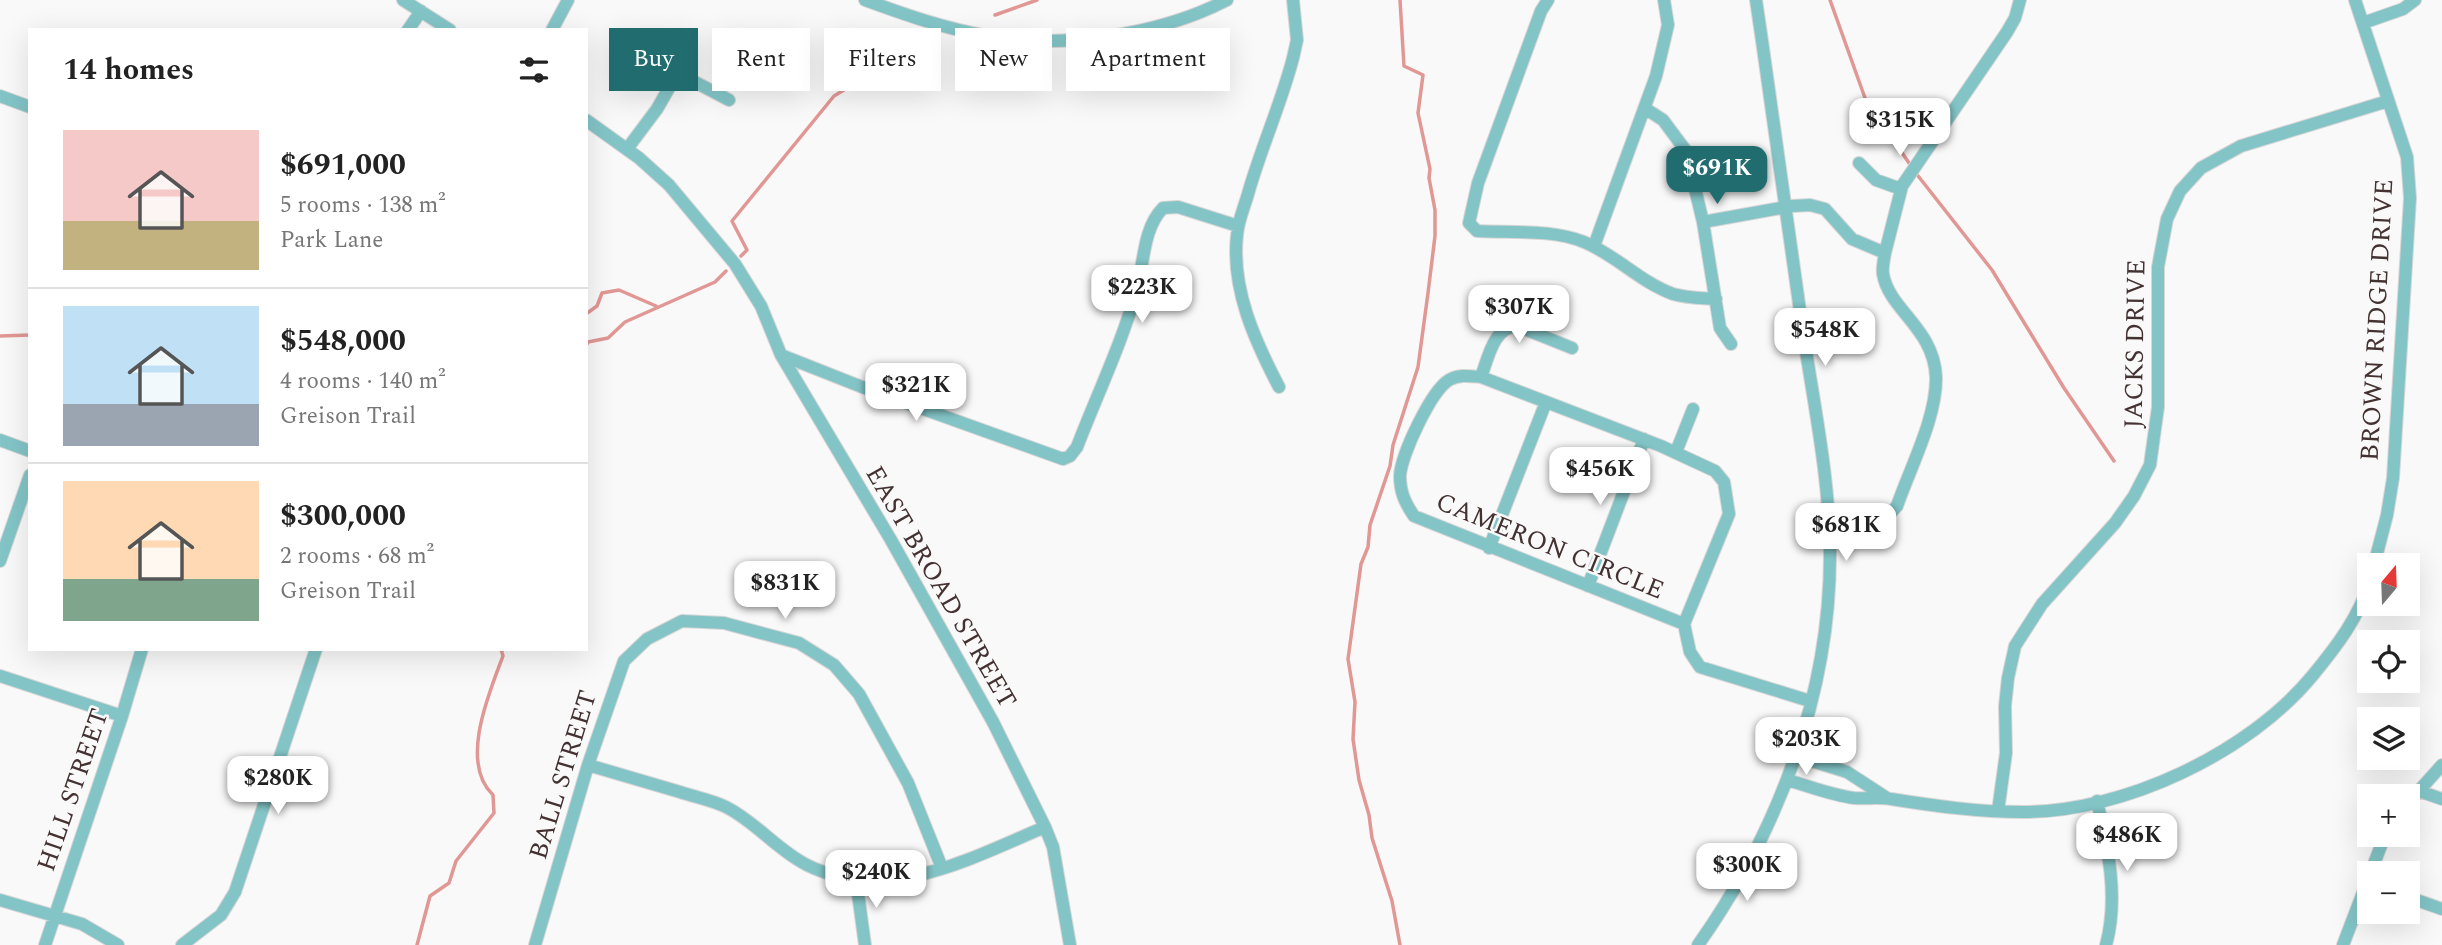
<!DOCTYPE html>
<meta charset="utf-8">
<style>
:root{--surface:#fff;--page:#f6f6f6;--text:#222;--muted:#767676;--line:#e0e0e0;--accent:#206c6e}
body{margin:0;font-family:Spectral,serif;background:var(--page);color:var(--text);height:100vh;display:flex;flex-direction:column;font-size:26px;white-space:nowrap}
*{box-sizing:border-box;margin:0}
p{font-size:23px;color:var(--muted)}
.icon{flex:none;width:38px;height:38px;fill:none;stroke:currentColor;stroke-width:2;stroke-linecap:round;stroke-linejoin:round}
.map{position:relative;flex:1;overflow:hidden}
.panel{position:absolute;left:28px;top:28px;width:560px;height:623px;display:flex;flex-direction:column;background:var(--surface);border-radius:0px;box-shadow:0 7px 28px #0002}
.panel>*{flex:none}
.banner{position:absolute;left:609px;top:28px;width:665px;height:63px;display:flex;gap:14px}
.needle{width:46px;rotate:19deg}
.fabs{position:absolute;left:2357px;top:553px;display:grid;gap:14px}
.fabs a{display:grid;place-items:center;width:63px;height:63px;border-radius:0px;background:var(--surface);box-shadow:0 7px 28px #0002;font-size:35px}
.price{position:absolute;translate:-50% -60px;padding:0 16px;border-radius:14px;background:#fff;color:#222;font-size:23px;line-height:46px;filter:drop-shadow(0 2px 4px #0008)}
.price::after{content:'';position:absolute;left:50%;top:42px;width:21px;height:16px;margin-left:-10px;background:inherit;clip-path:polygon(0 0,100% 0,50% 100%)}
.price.active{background:var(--accent);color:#fff}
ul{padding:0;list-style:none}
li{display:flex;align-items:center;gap:21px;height:175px;padding:0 35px}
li+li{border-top:2px solid var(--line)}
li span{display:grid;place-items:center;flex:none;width:196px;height:140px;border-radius:0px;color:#555}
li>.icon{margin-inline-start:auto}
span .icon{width:84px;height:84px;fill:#fffc;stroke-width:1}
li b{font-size:30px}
h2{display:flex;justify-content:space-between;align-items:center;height:84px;padding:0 35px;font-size:30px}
.tag{padding:0 24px;border-radius:0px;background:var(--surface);box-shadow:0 7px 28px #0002;font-size:24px;line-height:63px}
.tag.active{background:var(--accent);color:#fff}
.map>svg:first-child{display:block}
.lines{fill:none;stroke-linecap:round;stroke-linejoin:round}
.stream{stroke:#e19794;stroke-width:3.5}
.minor-casing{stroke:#d8d5d5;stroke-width:14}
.minor{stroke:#83c5c7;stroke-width:12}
.labels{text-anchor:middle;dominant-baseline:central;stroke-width:5;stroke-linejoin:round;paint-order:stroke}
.street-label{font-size:26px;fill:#433231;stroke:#f9f9f9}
</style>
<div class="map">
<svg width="2442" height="945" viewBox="0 0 2442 945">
<rect width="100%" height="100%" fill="#f9f9f9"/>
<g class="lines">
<path class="stream" d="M1830 0 1865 98 1911 166
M995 15 1037 0
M1915 172 1992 270 2064 388 2114 461
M741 256 747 250 732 221 834 96 877 70 911 75 938 41
M586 314 597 306 602 293 619 290 656 306
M0 336 30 335
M586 346 588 342 608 338 625 322 715 282 726 271
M417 945 430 896 449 883 456 861 494 813 493 795C459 763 489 693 503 656L501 649
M1400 945 1392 901 1372 838 1369 815 1359 780 1353 739 1355 702 1348 659 1361 564 1368 547 1370 525 1390 466 1393 445 1418 367 1428 293 1435 236V210L1429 178 1430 169 1418 113 1423 75 1404 66 1400 0"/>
<g class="minor-casing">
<path id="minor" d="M403 0 450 30
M865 0C906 15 946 29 988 36 1064 49 1159 35 1227 0
M1548 0 1541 11 1478 183 1469 223 1477 231C1512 233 1552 229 1584 242 1616 255 1640 282 1673 294 1686 298 1702 298 1716 299
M2355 0 2407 157 2410 198 2393 478 2387 515 2374 565
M2363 23 2403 9 2415 0
M408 30 421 11
M552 30 568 0
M640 53 729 100
M0 96 30 107
M1646 109 1663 120 1686 151 1703 222 1720 328 1731 344
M586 120 639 158 669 185 735 264 761 306 781 355 891 540 993 722 1045 827 1053 847 1070 945
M627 149 657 109 677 74
M1859 163 1876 180 1901 189
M1703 222 1792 206 1810 205 1825 209 1852 239 1885 253 1902 186 2007 32 2015 18 2020 0
M1594 246 1656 76 1668 25 1664 0
M781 355 862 387 1063 459 1070 456 1077 447C1097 395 1122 343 1137 289 1144 263 1143 228 1163 208L1178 207 1238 226
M1481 377C1488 359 1493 327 1517 326L1572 348
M1279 387C1255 341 1231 289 1237 235 1238 221 1244 208 1248 194 1261 148 1281 104 1293 58L1297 40 1293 0
M0 440 30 451
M1676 452 1693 409
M1828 531C1856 528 1879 529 1897 506 1910 468 1937 417 1936 377 1934 328 1889 310 1883 274 1882 268 1884 259 1885 253
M1489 548 1546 402
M0 561 30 475
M1588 586 1644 439
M1684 624 1414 516C1405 503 1400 492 1400 476 1401 455 1431 391 1449 380 1459 374 1470 376 1481 377L1661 446 1715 471 1724 482 1729 514 1684 624 1690 652 1700 667 1810 701
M0 676 122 716
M1796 756 1847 772 1887 798
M588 765C619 774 650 783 680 792 695 797 712 800 726 807 756 822 777 850 807 865 887 905 971 858 1045 827
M1787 780C1809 786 1831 795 1854 798 1866 799 1879 797 1891 799 1935 806 1978 812 2023 812 2124 812 2249 753 2313 675 2336 647 2360 616 2370 580
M2419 791 2442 799
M2097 801C2108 849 2119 897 2106 945
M2408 803 2442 765
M1998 811 2006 753 2005 706 2008 678 2015 646 2042 604 2115 523 2134 496 2150 465 2158 407V267L2167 219 2180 191 2201 168 2241 146 2388 101
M856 879 865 945
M2408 897 2442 909
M0 900 82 924 118 945
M45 945 122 716 142 649
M182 945 221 915 235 892 316 649
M535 945 588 765 624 661 647 639 682 621 724 623 799 643 834 665 859 694 908 783 942 868
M1698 945C1778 832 1830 695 1830 555 1830 478 1813 401 1802 325 1787 216 1772 108 1756 0
M2343 945 2385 835"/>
</g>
<use href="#minor" class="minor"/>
</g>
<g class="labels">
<g class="street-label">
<text transform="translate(2377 320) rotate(-87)">BROWN RIDGE DRIVE</text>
<text transform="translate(2135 344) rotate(-89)">JACKS DRIVE</text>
<text transform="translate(1550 546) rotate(22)">CAMERON CIRCLE</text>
<text transform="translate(941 587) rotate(60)">EAST BROAD STREET</text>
<text transform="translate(563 775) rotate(-73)">BALL STREET</text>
<text transform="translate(73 790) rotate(-71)">HILL STREET</text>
</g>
</g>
</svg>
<div class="fabs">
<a><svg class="needle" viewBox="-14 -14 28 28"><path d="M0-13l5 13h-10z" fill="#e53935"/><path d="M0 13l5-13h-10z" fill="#767676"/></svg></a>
<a><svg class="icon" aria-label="locate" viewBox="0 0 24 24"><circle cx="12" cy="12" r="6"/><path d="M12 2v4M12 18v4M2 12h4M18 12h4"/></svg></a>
<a><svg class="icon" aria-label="layers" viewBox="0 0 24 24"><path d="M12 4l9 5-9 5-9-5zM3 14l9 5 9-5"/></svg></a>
<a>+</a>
<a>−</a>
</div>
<b class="price" style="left:1900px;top:158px">$315K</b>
<b class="price active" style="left:1717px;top:206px">$691K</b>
<b class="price" style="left:1142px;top:325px">$223K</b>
<b class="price" style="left:1519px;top:345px">$307K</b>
<b class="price" style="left:1825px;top:368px">$548K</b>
<b class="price" style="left:916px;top:423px">$321K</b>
<b class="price" style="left:1600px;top:507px">$456K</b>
<b class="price" style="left:1846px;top:563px">$681K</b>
<b class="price" style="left:785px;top:621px">$831K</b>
<b class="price" style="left:1806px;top:777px">$203K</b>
<b class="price" style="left:278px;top:816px">$280K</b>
<b class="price" style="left:2127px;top:873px">$486K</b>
<b class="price" style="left:1747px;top:903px">$300K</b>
<b class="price" style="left:876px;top:910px">$240K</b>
<div class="banner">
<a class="tag active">Buy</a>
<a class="tag">Rent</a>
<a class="tag">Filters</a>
<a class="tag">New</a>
<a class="tag">Apartment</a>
</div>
<section class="panel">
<h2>14 homes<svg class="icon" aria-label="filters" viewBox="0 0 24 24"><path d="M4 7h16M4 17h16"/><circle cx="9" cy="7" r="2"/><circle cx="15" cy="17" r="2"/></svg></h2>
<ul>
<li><span style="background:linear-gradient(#f6c9c9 65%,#c2b280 0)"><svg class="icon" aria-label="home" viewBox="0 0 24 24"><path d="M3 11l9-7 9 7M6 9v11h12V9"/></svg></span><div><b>$691,000</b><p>5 rooms · 138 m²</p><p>Park Lane</p></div></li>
<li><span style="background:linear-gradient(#bfe0f5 70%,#9aa5b1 0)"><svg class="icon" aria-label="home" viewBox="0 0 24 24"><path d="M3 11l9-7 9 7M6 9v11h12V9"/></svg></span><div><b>$548,000</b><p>4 rooms · 140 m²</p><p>Greison Trail</p></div></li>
<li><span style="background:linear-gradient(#ffd9b3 70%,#7fa58c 0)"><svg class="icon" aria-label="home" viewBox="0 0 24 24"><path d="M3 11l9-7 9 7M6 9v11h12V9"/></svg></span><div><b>$300,000</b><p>2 rooms · 68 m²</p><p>Greison Trail</p></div></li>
</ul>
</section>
</div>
